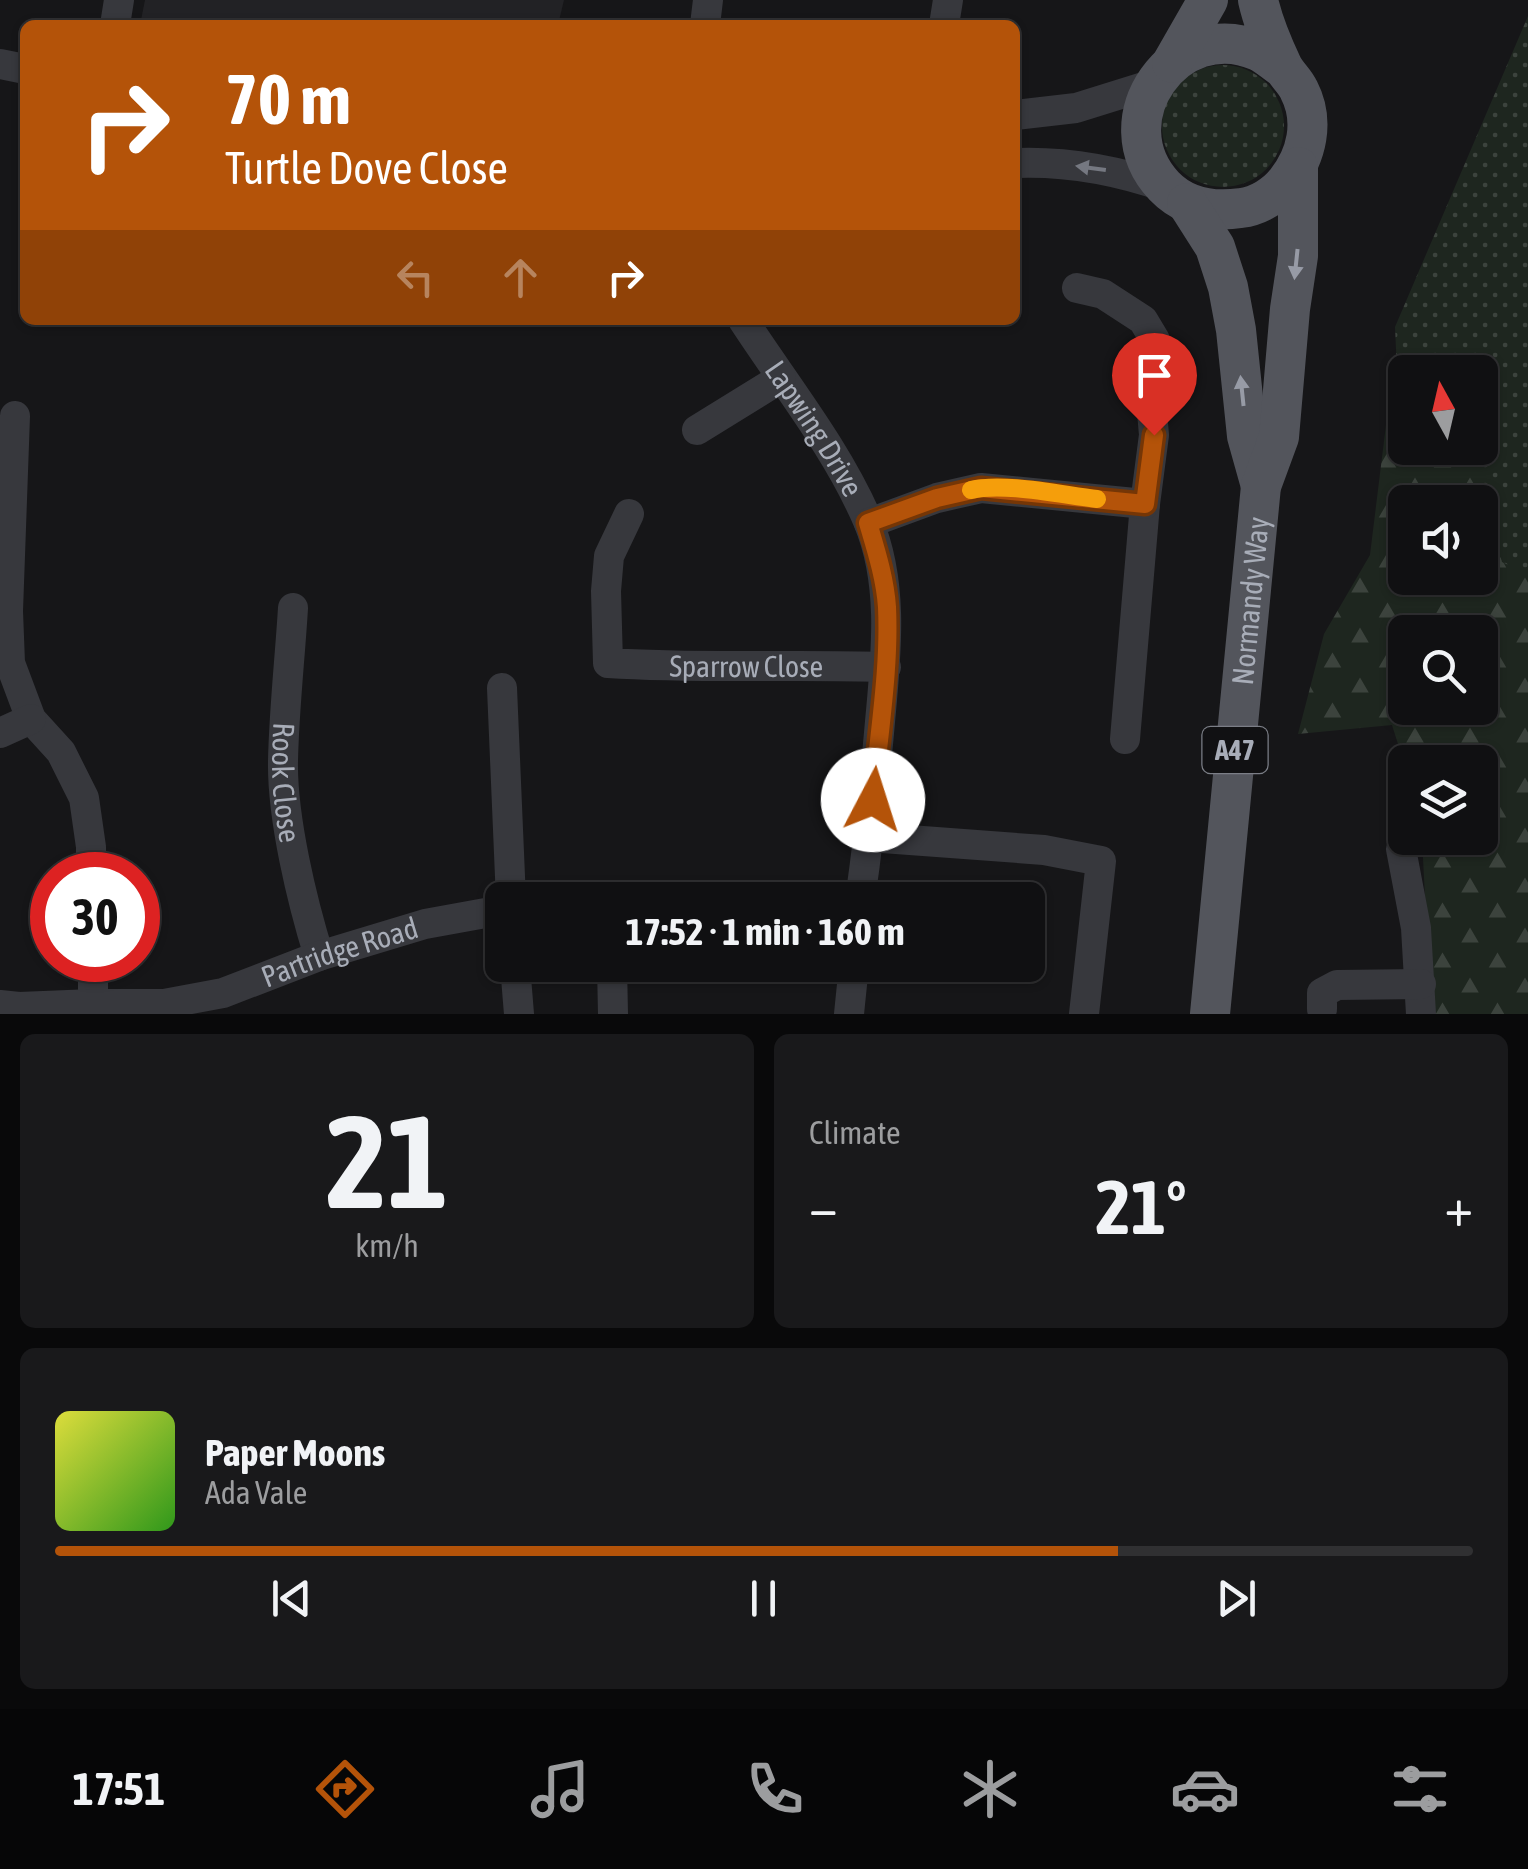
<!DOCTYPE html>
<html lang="en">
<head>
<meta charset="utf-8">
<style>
	:root { --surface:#101012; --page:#19191b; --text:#f1f3f6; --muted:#9c9d9f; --line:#303032; --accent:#b45309 }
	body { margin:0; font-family:"Asap Condensed",sans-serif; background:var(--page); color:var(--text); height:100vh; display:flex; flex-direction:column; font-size:38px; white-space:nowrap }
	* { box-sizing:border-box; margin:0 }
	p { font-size:32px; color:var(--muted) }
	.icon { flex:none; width:55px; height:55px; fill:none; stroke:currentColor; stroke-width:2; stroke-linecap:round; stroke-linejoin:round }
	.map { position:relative; height:1014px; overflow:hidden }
	.drawer { display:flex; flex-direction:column; gap:20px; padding:20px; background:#09090a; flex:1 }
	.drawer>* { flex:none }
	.guide { position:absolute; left:20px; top:20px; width:1000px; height:305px; border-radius:15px; box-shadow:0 2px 8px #0004,0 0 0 2px var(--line); background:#b45309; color:#fff; overflow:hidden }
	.needle { width:65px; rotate:352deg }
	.tools { position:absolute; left:1388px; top:355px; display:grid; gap:20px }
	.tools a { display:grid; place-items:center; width:110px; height:110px; border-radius:15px; background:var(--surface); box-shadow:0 2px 8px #0004,0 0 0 2px var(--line); font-size:50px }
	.speed { position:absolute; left:30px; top:852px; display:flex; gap:20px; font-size:50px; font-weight:700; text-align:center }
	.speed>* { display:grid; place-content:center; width:130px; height:130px; border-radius:50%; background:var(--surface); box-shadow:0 2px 8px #0004,0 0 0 2px var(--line); line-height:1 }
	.speed .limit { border:15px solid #d22; background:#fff; color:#111 }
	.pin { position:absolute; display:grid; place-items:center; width:85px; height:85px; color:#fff; margin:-102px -42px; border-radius:50% 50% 50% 0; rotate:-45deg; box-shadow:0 0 10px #0007 }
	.pin .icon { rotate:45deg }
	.me { position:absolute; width:110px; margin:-55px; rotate:5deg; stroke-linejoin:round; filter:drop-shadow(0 0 8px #0008) }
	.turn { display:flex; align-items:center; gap:35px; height:210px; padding:0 40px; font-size:45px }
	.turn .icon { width:130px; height:130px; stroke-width:2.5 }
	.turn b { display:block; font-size:70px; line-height:85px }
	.lanes { display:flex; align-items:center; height:95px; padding:0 40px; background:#0003; justify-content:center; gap:50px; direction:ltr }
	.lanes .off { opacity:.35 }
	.big { font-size:75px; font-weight:700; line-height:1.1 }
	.drawer .tile { flex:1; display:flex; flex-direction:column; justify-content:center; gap:15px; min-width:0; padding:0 35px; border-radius:15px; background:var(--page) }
	.drawer .dial { align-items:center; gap:0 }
	.dial b { font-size:130px; line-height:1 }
	.song { display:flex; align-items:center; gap:30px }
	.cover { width:120px; height:120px; border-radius:15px; background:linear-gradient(135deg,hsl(60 70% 55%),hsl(110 70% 35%)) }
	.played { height:10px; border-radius:5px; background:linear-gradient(90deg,var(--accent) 75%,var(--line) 75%) }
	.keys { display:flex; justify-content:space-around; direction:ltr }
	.heat { display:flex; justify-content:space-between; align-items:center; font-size:55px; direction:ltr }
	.drawer .tiles { flex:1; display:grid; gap:20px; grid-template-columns:1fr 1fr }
	.tile:last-child { grid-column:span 2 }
	.trip { position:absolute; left:485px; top:882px; width:560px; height:100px; border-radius:15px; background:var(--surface); box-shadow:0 2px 8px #0004,0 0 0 2px var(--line); font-weight:700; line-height:100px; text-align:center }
	.dock { display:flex; height:160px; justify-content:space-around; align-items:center; background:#060607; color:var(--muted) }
	.dock .icon { width:70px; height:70px }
	.dock .selected { color:var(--accent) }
	.dock b { font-size:45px; color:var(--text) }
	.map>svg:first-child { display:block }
</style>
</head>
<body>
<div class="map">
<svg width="1528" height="1014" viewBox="0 0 1528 1014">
	<defs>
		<pattern id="green-dots" width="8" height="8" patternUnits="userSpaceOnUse" patternTransform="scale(2.5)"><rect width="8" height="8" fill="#1e261f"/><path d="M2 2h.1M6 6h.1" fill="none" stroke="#3c433d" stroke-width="1.8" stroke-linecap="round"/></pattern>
		<pattern id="forest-firs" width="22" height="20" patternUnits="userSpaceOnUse" patternTransform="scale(2.5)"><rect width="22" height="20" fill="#1e261f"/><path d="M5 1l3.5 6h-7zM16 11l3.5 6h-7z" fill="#3c433d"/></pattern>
	</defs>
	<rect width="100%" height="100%" fill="#161618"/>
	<path fill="#222225" d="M145 0H564L558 25H140Z"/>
	<g fill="url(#green-dots)" fill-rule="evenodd">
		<path d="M1528 16V640L1480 578V502H1405V543L1395 327ZM1405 372H1480V448H1405Z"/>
		<circle cx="1223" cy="126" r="61"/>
	</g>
	<path fill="url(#forest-firs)" fill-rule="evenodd" d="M1413 348C1439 372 1473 369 1507 371L1478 465 1502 562 1528 574V1014H1431L1422 838H1480V762H1405V766L1392 725 1298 734 1324 634 1370 555 1394 360ZM1405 372H1480V448H1405ZM1405 502H1480V578H1405ZM1405 632H1480V708H1405Z"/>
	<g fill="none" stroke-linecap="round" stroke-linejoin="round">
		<g stroke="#37383d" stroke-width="30">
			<path d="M115 25 119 0"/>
			<path d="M705 25 708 0"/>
			<path d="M944 25 948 0"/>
			<path d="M0 64 25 69"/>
			<path d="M1015 115 1076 108 1153 84"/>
			<path d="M1015 163C1067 161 1116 170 1165 187"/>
			<path d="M1077 288 1103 294 1143 320 1155 340 1150 389 1154 435 1145 504 1125 739"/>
			<path id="s1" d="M743 320C786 386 837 449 868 521 896 588 885 663 879 733 874 789 868 844 860 900"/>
			<path d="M15 416 8 611 10 663 31 719 61 752 84 798 91 847V875"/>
			<path d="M697 430 781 378"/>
			<path id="s2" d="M629 514 609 556 606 591 608 663C701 669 793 664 886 667"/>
			<path d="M869 523 937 498 981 488 1145 504"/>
			<path id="s3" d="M293 608C290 658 284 710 283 761 282 818 302 901 319 956"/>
			<path d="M502 688 511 900"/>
			<path d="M0 733 31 719"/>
			<path d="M869 837 1044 850 1101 861 1084 1014"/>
			<path d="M1401 849 1416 928 1421 1014"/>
			<path d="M603 900H695"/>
			<path d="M93 960V1004"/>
			<path d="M515 965 519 1014"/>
			<path d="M612 965 613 1014"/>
			<path id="s4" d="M0 1005 19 1007 93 1004H164L223 993 319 956 425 924 502 910"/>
			<path d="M1322 1009V993L1337 985 1421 984"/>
			<path d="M849 1014 854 965"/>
		</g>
		<g stroke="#53555c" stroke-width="40">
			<path d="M1258 0C1263 22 1272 44 1282 65 1286 74 1295 81 1299 90 1315 121 1307 156 1286 182 1276 195 1258 206 1241 208 1213 212 1185 208 1164 186 1102 120 1177 15 1258 51 1267 55 1275 63 1283 68"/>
			<path d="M1172 63 1208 0"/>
			<path d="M1187 203 1215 247 1228 287 1236 330 1247 436 1261 486"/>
			<path id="s5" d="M1210 1014 1261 486 1279 437 1290 309 1298 256V167"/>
		</g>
	</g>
	<defs><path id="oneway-solid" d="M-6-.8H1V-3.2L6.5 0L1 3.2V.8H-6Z" transform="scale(2.5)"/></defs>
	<use fill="#757881" href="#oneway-solid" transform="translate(1091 168) rotate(-172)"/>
	<g fill="#979ba6">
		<use href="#oneway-solid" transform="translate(1296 264) rotate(96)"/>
		<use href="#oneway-solid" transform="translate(1242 391) rotate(-96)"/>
	</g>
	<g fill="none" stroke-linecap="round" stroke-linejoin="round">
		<defs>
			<path id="route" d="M873 800C878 737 890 671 887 607 885 578 876 550 868 523L937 498 981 488 1145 504 1154 435"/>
		</defs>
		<use href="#route" stroke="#753606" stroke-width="25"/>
		<use href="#route" stroke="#b45309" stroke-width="18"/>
		<path stroke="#f59e0b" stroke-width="18" d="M971 490C1004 482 1062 495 1097 499"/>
	</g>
	<g text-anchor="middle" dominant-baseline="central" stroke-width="10" stroke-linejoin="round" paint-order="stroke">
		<rect fill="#111113" stroke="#7b7e86" stroke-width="2.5" x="1202.5" y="727" width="65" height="46" rx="8"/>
		<g font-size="28" font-weight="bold" fill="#a8adb8">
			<text x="1235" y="750">A47</text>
		</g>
		<g font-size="30" fill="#a8adb8" stroke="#111113">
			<text stroke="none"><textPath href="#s1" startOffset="130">Lapwing Drive</textPath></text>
			<text stroke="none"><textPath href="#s5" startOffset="415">Normandy Way</textPath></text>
			<text stroke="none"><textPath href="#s2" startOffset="292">Sparrow Close</textPath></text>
			<text stroke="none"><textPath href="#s3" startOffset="175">Rook Close</textPath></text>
			<text stroke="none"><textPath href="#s4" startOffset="348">Partridge Road</textPath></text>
		</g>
	</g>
</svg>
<div class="tools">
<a><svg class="needle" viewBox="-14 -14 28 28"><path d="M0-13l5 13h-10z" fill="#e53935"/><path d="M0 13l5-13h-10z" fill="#9c9d9f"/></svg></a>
<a><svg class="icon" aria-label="sound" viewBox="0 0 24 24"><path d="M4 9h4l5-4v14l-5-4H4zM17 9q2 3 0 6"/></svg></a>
<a><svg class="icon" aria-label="search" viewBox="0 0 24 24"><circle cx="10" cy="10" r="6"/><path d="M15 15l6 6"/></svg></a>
<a><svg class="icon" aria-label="layers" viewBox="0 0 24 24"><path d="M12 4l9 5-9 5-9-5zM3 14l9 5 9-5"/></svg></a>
</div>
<div class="speed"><div class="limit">30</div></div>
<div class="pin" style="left:1154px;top:435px;background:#d93025"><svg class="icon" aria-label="arrive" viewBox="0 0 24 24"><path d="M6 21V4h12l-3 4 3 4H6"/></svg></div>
<svg class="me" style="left:873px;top:800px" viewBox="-20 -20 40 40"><circle r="19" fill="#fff"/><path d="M0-13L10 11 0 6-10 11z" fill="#b45309"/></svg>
<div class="trip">17:52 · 1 min · 160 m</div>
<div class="guide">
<div class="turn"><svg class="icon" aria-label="right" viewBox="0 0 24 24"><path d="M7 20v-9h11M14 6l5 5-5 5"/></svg><div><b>70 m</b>Turtle Dove Close</div></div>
<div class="lanes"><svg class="icon off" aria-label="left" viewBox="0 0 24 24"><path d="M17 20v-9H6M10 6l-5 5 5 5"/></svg><svg class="icon off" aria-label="ahead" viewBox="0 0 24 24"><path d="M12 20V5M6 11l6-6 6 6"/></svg><svg class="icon" aria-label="right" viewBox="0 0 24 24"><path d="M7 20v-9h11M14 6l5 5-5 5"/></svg></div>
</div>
</div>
<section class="drawer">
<div class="tiles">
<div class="tile dial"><b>21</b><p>km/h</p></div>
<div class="tile"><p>Climate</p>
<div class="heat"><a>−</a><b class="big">21°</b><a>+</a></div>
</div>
<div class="tile">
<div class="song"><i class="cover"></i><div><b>Paper Moons</b><p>Ada Vale</p></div></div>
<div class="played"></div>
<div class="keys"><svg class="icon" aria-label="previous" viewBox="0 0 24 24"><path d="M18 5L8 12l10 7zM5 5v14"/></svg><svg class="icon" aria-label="pause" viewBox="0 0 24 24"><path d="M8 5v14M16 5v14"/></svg><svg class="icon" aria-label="next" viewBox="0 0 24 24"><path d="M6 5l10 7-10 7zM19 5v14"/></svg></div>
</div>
</div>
</section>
<nav class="dock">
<b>17:51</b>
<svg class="icon selected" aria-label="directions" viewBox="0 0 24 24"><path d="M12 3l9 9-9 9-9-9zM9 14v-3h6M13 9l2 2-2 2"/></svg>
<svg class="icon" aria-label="music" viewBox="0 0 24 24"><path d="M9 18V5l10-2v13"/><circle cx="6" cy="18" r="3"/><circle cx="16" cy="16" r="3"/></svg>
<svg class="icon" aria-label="phone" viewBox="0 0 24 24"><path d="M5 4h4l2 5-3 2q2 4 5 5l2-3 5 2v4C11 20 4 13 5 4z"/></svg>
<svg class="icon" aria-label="climate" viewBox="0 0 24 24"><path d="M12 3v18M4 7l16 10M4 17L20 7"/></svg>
<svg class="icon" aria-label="car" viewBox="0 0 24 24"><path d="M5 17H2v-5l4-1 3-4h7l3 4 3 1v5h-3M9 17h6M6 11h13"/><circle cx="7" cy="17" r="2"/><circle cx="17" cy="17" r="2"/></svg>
<svg class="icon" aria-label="filters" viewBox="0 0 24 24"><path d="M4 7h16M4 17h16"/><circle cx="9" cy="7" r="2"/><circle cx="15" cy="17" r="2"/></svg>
</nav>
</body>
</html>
